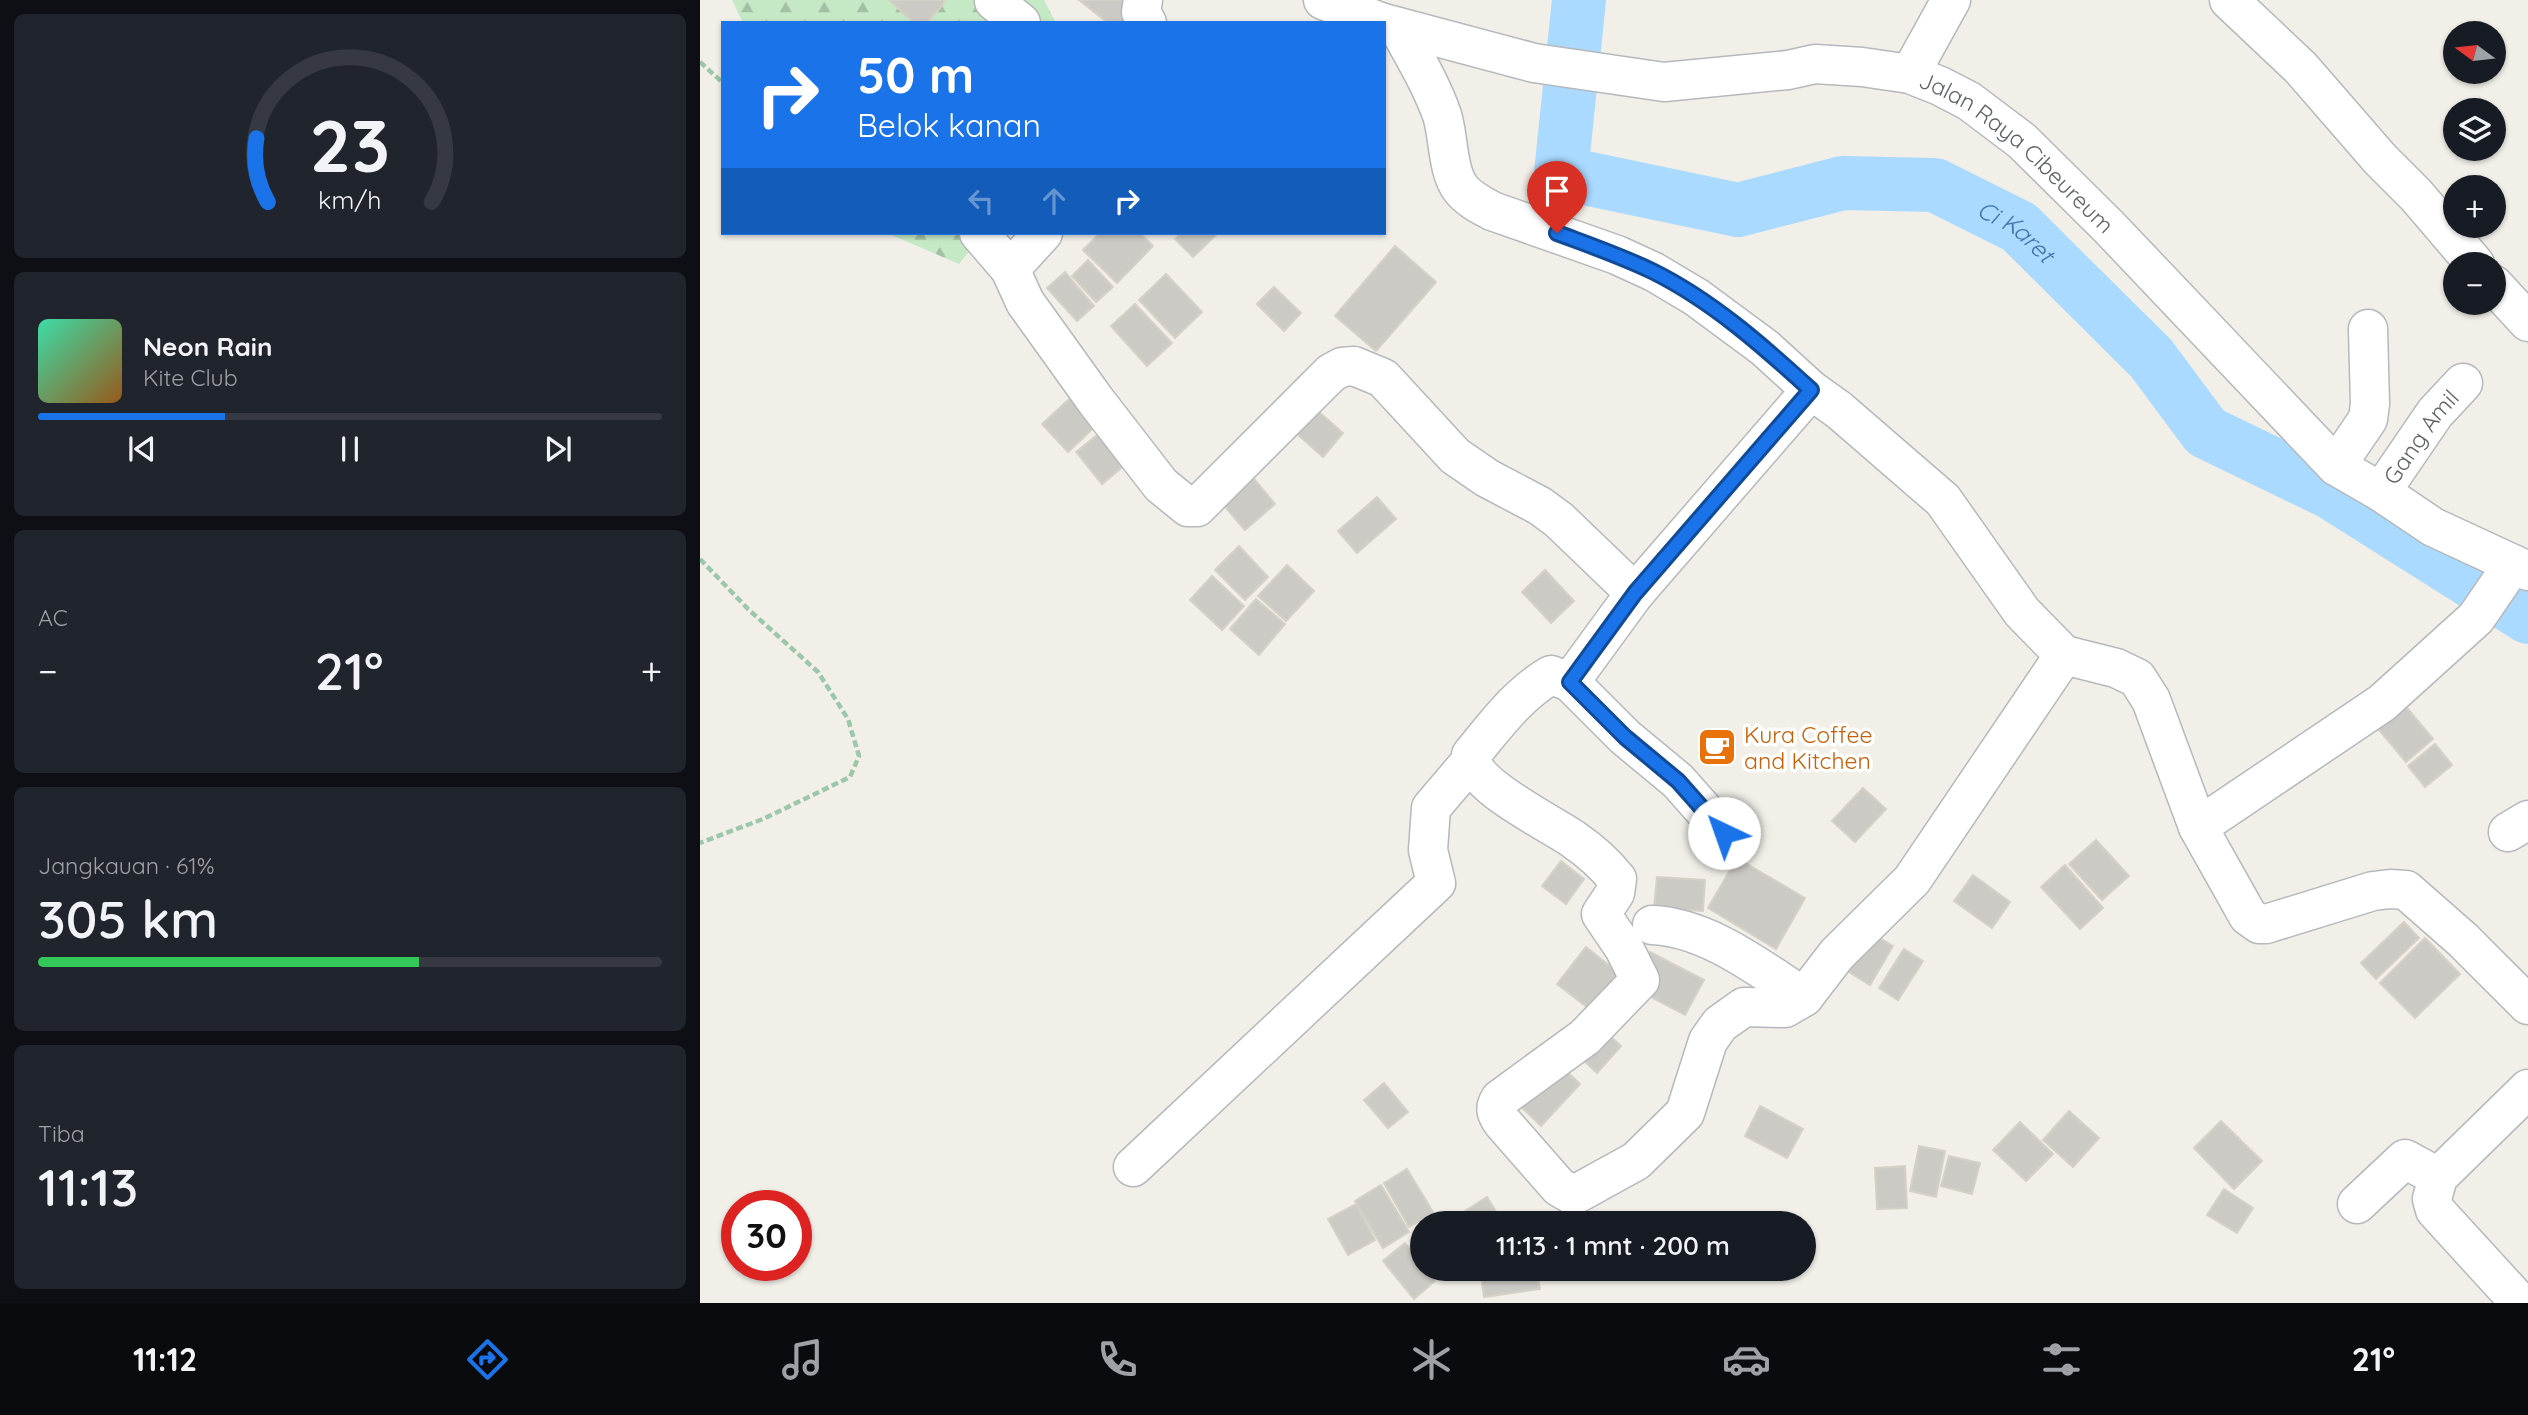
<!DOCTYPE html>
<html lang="id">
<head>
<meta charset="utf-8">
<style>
	:root { --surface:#171b24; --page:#20242c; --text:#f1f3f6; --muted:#9ea1a6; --line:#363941; --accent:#1a73e8 }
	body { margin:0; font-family:Quicksand,sans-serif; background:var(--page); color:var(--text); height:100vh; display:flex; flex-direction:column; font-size:26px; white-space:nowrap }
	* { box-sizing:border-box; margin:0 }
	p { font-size:23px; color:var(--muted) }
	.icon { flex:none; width:38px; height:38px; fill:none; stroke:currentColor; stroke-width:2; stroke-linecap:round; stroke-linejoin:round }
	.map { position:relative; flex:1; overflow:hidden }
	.panel { display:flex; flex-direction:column; gap:14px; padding:14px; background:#0d0f14; width:700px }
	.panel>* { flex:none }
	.top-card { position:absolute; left:21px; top:21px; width:665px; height:214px; border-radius:0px; box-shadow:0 2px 5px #0004; background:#1a73e8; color:#fff; overflow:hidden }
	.needle { width:46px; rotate:285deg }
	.controls { position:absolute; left:1743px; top:21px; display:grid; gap:14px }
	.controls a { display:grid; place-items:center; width:63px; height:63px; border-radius:50%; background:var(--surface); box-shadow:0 2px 5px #0004; font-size:35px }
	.speed { position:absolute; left:21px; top:1190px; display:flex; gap:14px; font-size:35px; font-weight:700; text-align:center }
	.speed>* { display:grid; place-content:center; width:91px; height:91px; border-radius:50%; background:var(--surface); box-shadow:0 2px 5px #0004; line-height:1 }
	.speed .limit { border:10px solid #d22; background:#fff; color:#111 }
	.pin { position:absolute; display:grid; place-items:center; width:60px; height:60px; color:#fff; margin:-72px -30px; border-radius:50% 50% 50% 0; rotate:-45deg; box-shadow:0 0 7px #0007 }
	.pin .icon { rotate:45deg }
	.me { position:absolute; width:77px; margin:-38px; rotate:318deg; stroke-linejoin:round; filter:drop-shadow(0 0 5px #0008) }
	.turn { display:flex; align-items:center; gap:24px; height:147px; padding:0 21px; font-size:32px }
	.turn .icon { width:91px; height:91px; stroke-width:2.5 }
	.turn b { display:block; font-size:49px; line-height:60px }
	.lanes { display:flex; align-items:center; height:66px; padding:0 21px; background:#0003; justify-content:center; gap:35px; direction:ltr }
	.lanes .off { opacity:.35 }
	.big { font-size:52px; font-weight:600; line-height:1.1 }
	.panel .widget { flex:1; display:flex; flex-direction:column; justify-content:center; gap:10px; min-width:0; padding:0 24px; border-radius:10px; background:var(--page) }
	.panel .dial { align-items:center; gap:0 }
	.dial svg { height:182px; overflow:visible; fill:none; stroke:var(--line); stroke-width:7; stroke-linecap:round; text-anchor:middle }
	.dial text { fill:var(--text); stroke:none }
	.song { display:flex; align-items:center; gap:21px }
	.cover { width:84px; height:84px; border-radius:10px; background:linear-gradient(135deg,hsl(160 70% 55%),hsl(30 70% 35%)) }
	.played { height:7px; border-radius:4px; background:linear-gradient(90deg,var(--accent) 30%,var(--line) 30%) }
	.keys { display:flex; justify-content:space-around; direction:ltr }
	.heat { display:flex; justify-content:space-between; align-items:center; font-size:38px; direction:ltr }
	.charge { height:10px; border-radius:5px; background:linear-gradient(90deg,#34c759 61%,var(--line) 0) }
	.trip { position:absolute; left:710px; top:1211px; width:406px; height:70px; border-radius:35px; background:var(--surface); box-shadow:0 2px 5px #0004; font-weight:600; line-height:70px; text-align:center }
	.tabs { display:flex; height:112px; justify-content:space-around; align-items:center; background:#090b0e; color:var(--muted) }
	.tabs .icon { width:49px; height:49px }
	.tabs .active { color:var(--accent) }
	.tabs b { font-size:32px; color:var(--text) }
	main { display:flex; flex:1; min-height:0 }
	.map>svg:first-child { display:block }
</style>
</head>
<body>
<main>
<section class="panel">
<div class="widget dial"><svg viewBox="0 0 100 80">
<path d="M14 69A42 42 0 1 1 86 69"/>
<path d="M14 69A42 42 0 0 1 9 41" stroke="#1a73e8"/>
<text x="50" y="56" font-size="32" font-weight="700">23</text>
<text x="50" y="72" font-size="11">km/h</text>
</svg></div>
<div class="widget">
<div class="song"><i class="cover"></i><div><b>Neon Rain</b><p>Kite Club</p></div></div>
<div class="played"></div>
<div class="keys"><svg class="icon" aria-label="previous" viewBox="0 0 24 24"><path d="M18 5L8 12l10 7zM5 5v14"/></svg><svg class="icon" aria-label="pause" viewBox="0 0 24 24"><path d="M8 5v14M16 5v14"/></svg><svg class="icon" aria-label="next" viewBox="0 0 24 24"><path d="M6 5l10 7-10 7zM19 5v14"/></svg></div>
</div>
<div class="widget"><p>AC</p>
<div class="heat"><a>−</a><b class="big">21°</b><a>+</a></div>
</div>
<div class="widget"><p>Jangkauan · 61%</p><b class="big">305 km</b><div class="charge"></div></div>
<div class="widget"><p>Tiba</p><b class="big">11:13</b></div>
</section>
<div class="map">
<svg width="1828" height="1303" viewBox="0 0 1828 1303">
	<defs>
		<pattern id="forest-firs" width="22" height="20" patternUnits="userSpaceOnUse" patternTransform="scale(1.75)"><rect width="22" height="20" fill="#c5e8c5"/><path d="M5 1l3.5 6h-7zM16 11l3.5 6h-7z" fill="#a3c0a4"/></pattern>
	</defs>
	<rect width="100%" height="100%" fill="#f1efe8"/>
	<g fill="url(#forest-firs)">
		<path d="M32 0H344L356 23H43Z"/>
		<path d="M187 233H284L259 264Z"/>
	</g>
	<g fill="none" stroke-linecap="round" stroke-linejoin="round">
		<path stroke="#aadaff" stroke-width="54" id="s1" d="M879 0 861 173 1038 210 1143 183 1235 185 1319 227 1451 358 1506 432 1630 492 1828 617"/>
	</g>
	<g fill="#cccac5" stroke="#d6d1c6" stroke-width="2">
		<path d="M189 0H243L245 2 227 23H214Z"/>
		<path d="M379 0H439L421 23H408Z"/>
		<path d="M400 233H440L453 246 417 283 383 250Z"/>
		<path d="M482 233H518L493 257 475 239Z"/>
		<path d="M695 246 736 282 676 351 635 316Z"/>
		<path d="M388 260 413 287 396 302 372 276Z"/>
		<path d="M365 272 394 306 377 321 347 288Z"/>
		<path d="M466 274 502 312 475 338 439 300Z"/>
		<path d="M574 287 601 313 584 331 557 304Z"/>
		<path d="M435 304 472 343 447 366 411 326Z"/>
		<path d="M376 393 402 420 368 452 342 424Z"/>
		<path d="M609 403 643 433 623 457 589 427Z"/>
		<path d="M406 428 432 459 402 484 376 452Z"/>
		<path d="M549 473 575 504 545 530 519 500Z"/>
		<path d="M677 497 696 519 657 553 638 531Z"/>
		<path d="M539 546 568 577 545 600 515 570Z"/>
		<path d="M587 565 614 591 586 621 558 596Z"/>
		<path d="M845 570 874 601 851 623 822 592Z"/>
		<path d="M512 576 544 606 522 630 490 600Z"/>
		<path d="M556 599 585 624 559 655 530 629Z"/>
		<path d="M1702 702 1733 739 1706 762 1675 725Z"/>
		<path d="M1735 744 1752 765 1725 787 1708 766Z"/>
		<path d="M1163 788 1186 809 1155 842 1132 821Z"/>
		<path d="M1396 840 1429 876 1402 900 1369 864Z"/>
		<path d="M1037 858 1105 898 1076 949 1008 908Z"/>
		<path d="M861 861 884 879 866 904 842 886Z"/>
		<path d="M1365 865 1403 908 1380 929 1341 887Z"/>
		<path d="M1273 875 1310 902 1292 928 1254 901Z"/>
		<path d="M957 877 1005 880 1003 911 954 908Z"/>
		<path d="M1704 922 1719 938 1676 979 1661 963Z"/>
		<path d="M1167 930 1193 946 1170 985 1144 969Z"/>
		<path d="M1725 938 1760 974 1715 1018 1680 983Z"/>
		<path d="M886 947 920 974 892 1011 857 984Z"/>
		<path d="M1204 949 1223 961 1198 1000 1179 988Z"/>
		<path d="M950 952 1004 980 985 1015 932 987Z"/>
		<path d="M887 1015 921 1046 897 1073 863 1041Z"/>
		<path d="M854 1059 880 1084 841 1126 814 1100Z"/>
		<path d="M684 1083 708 1112 688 1128 664 1100Z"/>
		<path d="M1060 1106 1103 1129 1087 1158 1045 1136Z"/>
		<path d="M1369 1111 1399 1138 1373 1167 1343 1140Z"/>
		<path d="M1521 1121 1562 1161 1534 1189 1494 1148Z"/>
		<path d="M1320 1122 1353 1154 1326 1181 1293 1150Z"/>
		<path d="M1219 1146 1245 1151 1236 1197 1210 1191Z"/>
		<path d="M1249 1156 1280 1163 1272 1194 1241 1186Z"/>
		<path d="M1205 1166 1207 1208 1177 1209 1175 1168Z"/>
		<path d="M707 1169 733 1212 709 1227 684 1183Z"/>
		<path d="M681 1185 709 1232 683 1248 655 1201Z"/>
		<path d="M1524 1189 1553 1208 1537 1233 1507 1215Z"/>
		<path d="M787 1197 803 1223H749L748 1222Z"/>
		<path d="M656 1204 675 1240 648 1255 628 1219Z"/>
		<path d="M705 1243 723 1266V1269H725L735 1281 714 1299 683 1261Z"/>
		<path d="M780 1269H837L840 1289 784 1297Z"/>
	</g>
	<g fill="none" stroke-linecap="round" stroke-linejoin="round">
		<defs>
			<g id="minor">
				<path d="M443 0 441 12 447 23"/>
				<path d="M623 0 683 23"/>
				<path d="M1529 0 1601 68 1680 159 1716 195 1775 264"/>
				<path d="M294 1 321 23"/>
				<path id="s2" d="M684 23 834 63 964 82 1088 70 1115 64 1162 67 1210 74 1240 86 1269 101 1322 141 1409 227 1636 466 1681 492 1733 527 1828 571"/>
				<path d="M698 27C714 56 731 84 742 115 749 137 747 171 761 189 769 199 781 205 792 211L917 255 954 272 996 297 1065 348 1111 390 1139 410 1243 500 1322 612 1364 655 1416 668 1437 678 1451 700 1498 827 1548 916 1559 924H1566L1673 891 1690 889 1706 890 1763 940 1828 1005"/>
				<path d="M1210 74 1251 0"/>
				<path d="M279 233 310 269 325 302 396 401 461 485 488 507H497L631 373 642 367 654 366 683 378 755 456 787 478 840 506 859 520 935 593"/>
				<path d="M310 269 343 233"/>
				<path d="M1794 285 1828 322"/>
				<path d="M1111 390 935 593 870 682 851 675C818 694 795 726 771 755 771 786 849 822 873 839 889 850 905 864 917 879L915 893 901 914 924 948 940 980 885 1037 800 1099C794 1108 796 1113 802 1122L859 1187 871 1194 878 1193 936 1161 985 1113 1008 1041 1020 1024 1044 1007 1085 1008 1104 997 1137 954 1212 880 1364 655"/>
				<path d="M1636 466 1668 419 1670 404 1668 329"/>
				<path id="s3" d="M1681 492 1735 413 1763 383"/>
				<path d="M870 682 925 737 978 781 1024 833"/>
				<path d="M1498 827 1682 703 1776 618 1813 564"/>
				<path d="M1808 832 1828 820"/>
				<path d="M952 925C1007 927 1059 968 1104 997"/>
				<path d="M433 1167 736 883 728 850 731 808 771 761"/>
				<path d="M1657 1204 1705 1159 1738 1177"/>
				<path d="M1820 1303 1735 1210 1732 1199 1738 1177 1828 1089"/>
			</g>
		</defs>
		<use href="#minor" stroke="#b5b8bc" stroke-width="41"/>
		<g stroke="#9cc7a9" stroke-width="4.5" stroke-dasharray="7 3.5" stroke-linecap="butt">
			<path d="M0 62 23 83"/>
			<path d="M0 559 48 609 118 672 148 719 159 756 150 777 63 819 0 843"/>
		</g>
		<use href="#minor" stroke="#fff" stroke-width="38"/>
	</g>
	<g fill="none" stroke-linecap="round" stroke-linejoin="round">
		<defs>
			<path id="route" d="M857 233C889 245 921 256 952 271 1011 300 1063 346 1111 390L935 593 870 682 925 737 978 781 1024 833"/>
		</defs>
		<use href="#route" stroke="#114b97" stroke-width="18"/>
		<use href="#route" stroke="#1a73e8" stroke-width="12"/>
	</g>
	<defs>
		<symbol id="cafe-square" viewBox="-11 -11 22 22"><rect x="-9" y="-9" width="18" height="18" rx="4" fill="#e8710a" stroke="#fff"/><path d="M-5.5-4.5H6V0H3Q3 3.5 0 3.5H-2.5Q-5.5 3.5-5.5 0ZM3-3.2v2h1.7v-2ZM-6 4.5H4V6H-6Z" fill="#fff"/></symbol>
	</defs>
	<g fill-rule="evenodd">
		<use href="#cafe-square" x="995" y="725" width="44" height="44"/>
	</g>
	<g text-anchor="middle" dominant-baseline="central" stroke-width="7" stroke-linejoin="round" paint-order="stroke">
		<g font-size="23" fill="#5f6368" stroke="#fff">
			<text stroke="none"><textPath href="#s2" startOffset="668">Jalan Raya Cibeureum</textPath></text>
			<text stroke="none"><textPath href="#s3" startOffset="68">Gang Amil</textPath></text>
		</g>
		<g font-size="23" fill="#c56008" stroke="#fff" text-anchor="start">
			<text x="1044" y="734">Kura Coffee<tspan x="1044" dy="26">and Kitchen</tspan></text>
		</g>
		<g font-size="24" font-style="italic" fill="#4174aa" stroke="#fff">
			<text stroke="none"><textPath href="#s1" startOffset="649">Ci Karet</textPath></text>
		</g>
	</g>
</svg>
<div class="controls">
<a><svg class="needle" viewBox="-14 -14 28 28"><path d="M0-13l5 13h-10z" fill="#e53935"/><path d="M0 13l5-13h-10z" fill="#9ea1a6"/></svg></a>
<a><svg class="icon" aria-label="layers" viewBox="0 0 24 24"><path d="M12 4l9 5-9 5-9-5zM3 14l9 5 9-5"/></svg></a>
<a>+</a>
<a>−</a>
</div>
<div class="speed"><div class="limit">30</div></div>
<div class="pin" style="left:857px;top:233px;background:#d93025"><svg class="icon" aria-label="arrive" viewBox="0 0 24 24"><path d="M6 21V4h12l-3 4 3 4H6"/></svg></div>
<svg class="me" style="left:1024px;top:833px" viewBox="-20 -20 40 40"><circle r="19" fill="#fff"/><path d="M0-13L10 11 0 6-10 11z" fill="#1a73e8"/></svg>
<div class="trip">11:13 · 1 mnt · 200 m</div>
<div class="top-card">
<div class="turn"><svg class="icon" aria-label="right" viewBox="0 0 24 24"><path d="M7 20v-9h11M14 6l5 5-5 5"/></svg><div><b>50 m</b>Belok kanan</div></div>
<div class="lanes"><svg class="icon off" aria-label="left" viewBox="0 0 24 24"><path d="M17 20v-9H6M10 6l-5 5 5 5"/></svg><svg class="icon off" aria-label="ahead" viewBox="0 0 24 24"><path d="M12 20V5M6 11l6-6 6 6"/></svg><svg class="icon" aria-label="right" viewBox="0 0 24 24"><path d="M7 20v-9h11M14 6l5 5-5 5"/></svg></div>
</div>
</div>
</main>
<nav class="tabs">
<b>11:12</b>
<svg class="icon active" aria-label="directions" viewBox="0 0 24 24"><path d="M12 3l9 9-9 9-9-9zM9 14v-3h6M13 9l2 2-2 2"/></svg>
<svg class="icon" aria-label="music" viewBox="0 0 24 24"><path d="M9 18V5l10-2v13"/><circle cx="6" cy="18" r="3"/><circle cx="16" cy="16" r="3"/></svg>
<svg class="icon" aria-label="phone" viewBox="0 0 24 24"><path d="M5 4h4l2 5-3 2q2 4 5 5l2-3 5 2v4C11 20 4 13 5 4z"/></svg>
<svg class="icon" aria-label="climate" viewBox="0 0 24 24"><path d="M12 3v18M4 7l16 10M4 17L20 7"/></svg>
<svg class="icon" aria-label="car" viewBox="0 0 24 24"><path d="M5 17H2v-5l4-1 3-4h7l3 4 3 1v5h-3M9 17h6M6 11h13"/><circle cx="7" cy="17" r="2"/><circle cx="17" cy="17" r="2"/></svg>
<svg class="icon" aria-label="filters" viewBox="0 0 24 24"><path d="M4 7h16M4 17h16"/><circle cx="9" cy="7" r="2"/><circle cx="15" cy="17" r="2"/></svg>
<b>21°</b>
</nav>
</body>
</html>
